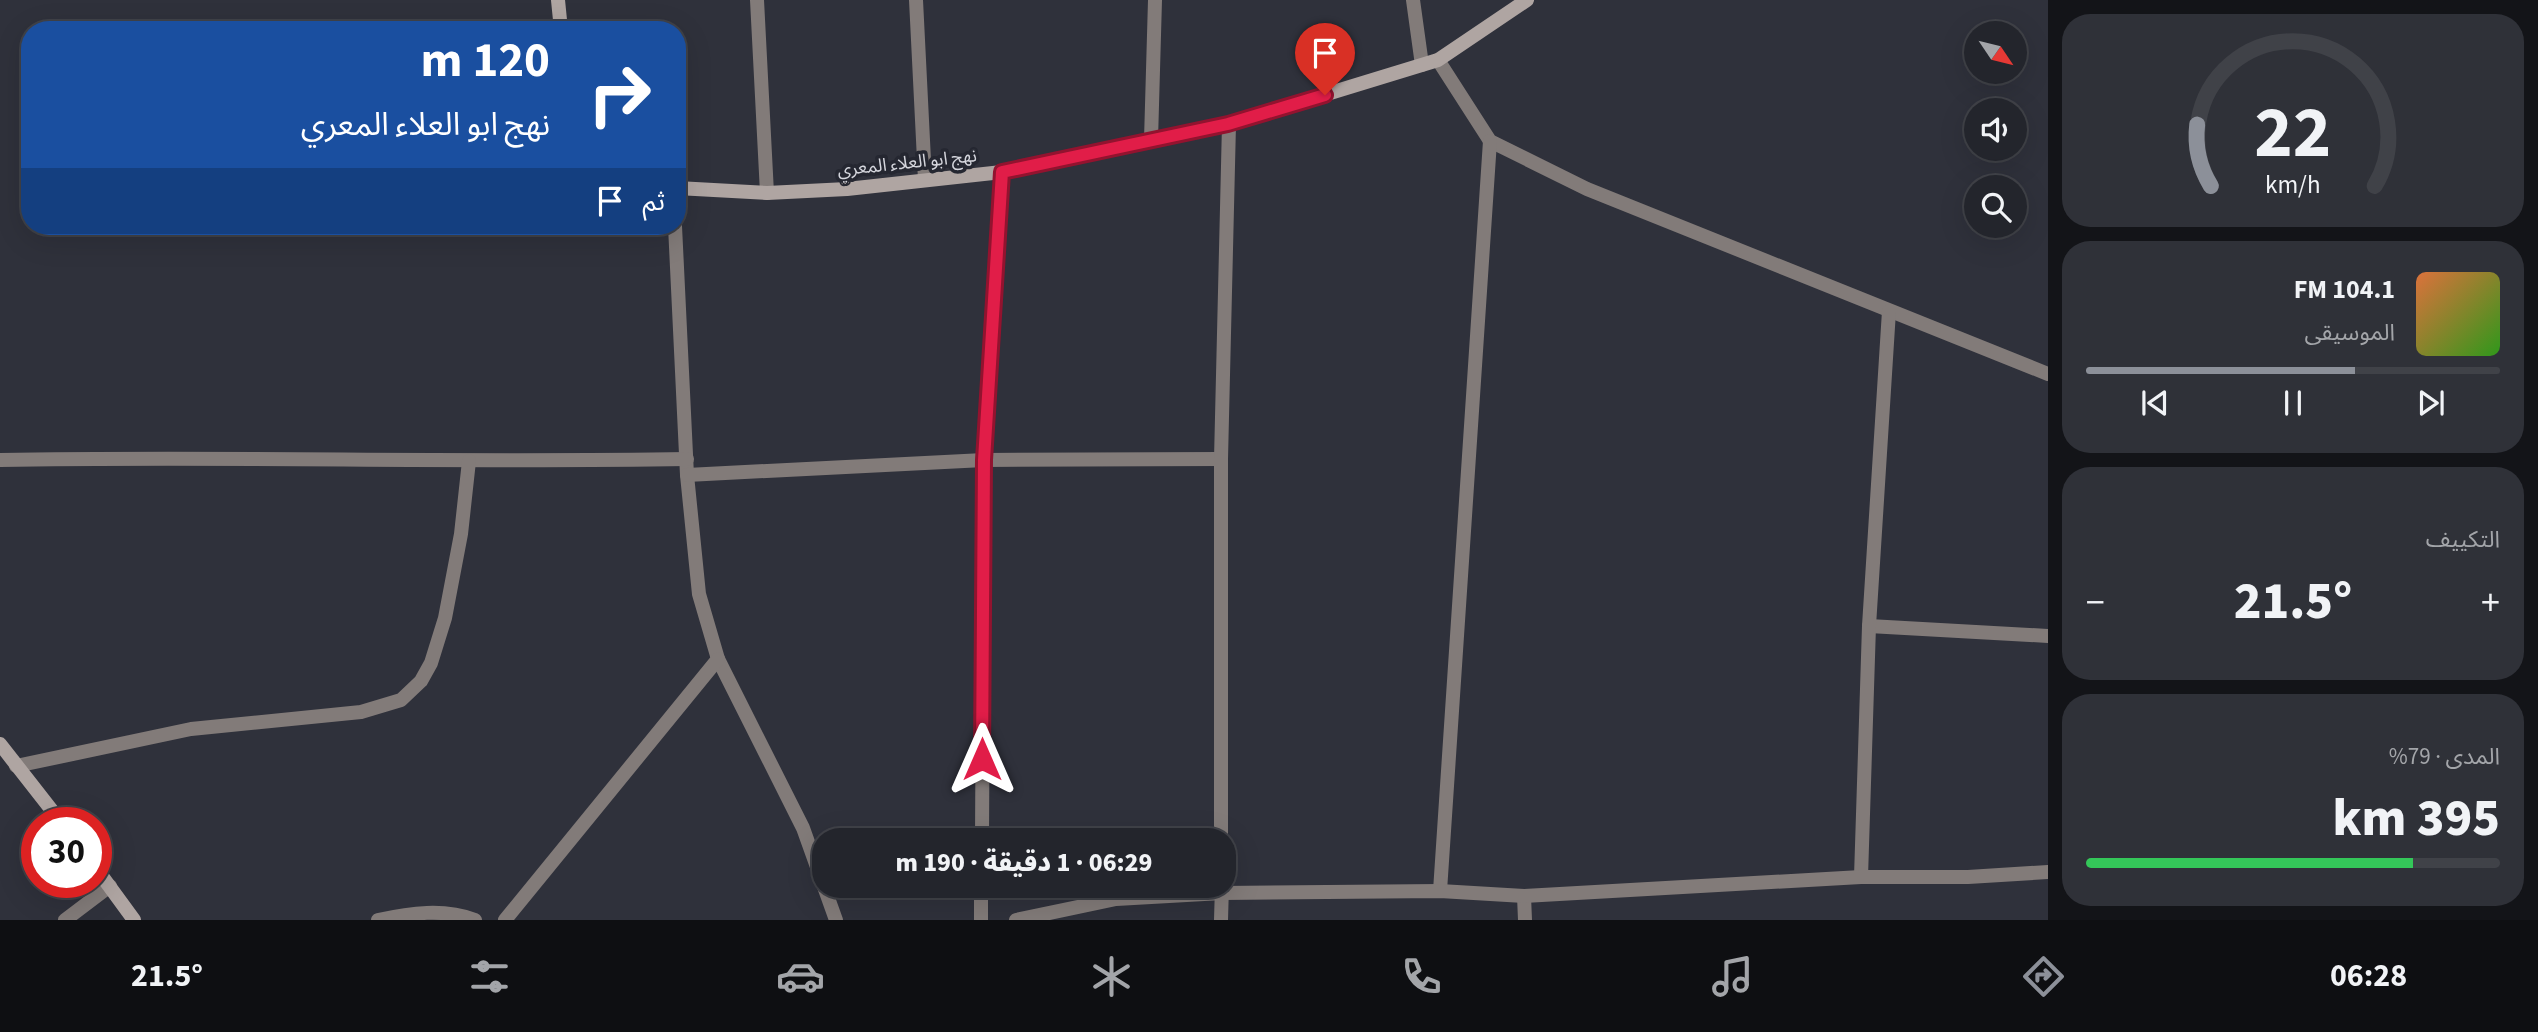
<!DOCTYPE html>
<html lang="ar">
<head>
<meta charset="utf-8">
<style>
	:root { --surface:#23252c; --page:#2f3138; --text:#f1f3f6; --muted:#a3a5a9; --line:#404248; --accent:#8c9099 }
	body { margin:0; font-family:"Source Sans 3","Noto Sans Arabic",sans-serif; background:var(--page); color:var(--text); direction:rtl; height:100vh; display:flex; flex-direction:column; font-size:26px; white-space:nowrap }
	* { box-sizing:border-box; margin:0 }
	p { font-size:23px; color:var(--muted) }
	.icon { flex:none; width:38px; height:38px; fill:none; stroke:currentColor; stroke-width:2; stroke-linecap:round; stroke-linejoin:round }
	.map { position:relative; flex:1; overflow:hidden; direction:ltr }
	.details { display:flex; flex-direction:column; gap:14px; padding:14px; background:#131418; width:490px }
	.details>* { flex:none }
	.hud { position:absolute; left:21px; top:21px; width:665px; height:214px; border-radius:28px; box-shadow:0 7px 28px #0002,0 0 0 2px var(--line); direction:rtl; background:#1a4fa0; color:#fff; overflow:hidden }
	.needle { width:46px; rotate:125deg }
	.buttons { position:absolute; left:1964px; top:21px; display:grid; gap:14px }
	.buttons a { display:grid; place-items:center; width:63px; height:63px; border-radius:50%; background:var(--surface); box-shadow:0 7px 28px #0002,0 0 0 2px var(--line); font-size:35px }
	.speed { position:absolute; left:21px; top:807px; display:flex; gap:14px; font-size:35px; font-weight:700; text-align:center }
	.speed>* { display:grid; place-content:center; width:91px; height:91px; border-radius:50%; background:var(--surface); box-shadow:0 7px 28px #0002,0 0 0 2px var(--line); line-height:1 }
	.speed .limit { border:10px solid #d22; background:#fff; color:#111 }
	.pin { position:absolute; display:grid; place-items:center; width:60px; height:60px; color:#fff; margin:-72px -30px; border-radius:50% 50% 50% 0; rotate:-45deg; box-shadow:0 0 7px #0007 }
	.pin .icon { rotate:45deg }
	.me { position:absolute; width:77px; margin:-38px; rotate:0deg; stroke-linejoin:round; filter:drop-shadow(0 0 5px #0008) }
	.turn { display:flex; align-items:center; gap:24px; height:147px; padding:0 21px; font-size:32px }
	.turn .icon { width:91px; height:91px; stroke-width:2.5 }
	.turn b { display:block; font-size:49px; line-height:60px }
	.then { display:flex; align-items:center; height:66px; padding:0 21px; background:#0003; gap:14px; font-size:26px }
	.big { font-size:52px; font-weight:800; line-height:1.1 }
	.details .tile { flex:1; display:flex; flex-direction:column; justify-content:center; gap:10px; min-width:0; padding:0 24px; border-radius:28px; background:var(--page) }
	.details .dial { align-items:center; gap:0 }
	.dial svg { height:182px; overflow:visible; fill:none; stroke:var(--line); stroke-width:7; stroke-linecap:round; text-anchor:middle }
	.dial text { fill:var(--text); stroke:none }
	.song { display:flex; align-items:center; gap:21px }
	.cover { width:84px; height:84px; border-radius:10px; background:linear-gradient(135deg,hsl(20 70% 55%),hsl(110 70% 35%)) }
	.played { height:7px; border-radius:4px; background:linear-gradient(90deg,var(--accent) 65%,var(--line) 65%) }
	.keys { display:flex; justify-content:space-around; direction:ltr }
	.heat { display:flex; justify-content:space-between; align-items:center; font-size:38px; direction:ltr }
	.charge { height:10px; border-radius:5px; background:linear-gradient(90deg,#34c759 79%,var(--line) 0) }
	.trip { position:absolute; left:812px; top:828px; width:424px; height:70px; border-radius:28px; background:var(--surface); box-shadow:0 7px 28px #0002,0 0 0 2px var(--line); font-weight:800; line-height:70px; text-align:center; direction:rtl }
	.tab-bar { display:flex; height:112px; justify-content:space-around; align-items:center; background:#0e0f12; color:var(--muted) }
	.tab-bar .icon { width:49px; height:49px }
	.tab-bar .active { color:var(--accent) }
	.tab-bar b { font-size:32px; color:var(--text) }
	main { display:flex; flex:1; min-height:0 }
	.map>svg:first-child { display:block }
</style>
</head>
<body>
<main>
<section class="details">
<div class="tile dial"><svg viewBox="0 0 100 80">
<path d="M14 69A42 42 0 1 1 86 69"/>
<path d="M14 69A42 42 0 0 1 8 42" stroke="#8c9099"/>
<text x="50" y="56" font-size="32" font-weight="700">22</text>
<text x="50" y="72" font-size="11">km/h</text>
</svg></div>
<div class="tile">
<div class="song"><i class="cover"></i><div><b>104.1 FM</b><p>الموسيقى</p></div></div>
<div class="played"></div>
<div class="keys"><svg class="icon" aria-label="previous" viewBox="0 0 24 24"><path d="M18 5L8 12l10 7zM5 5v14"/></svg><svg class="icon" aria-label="pause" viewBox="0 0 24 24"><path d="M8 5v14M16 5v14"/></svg><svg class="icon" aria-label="next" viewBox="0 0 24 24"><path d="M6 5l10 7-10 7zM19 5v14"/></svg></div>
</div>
<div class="tile"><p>التكييف</p>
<div class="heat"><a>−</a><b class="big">21.5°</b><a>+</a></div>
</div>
<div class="tile"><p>المدى · 79%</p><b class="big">395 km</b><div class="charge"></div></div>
</section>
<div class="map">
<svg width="2048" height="920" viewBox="0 0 2048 920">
	<rect width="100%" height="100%" fill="#2f313b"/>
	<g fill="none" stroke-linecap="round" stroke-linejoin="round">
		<path stroke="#827b79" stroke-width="14" d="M757 0 767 193"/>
		<g stroke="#827b79" stroke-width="14">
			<path d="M916 0 925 180"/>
			<path d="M1413 0 1422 65"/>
			<path d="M1438 60 1490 141 1587 189 2048 374"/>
			<path d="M1151 140 1155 0"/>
			<path d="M675 226 687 475 699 594 718 659 803 828 836 920"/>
			<path d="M0 460C229 456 458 463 687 459"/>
			<path d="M687 475 984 460 1221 459"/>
			<path d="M1869 626 2048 636"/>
			<path d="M16 766 191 729 361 712 401 700 421 681 431 663 445 618 461 534 469 461"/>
			<path d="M982 840 984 460 1002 172"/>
			<path d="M1221 840V459L1229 124"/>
			<path d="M1861 877 1869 626 1889 311"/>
			<path d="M1440 891 1490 141"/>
			<path d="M1524 896 1525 920"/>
			<path d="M65 920 110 886"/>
			<path d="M378 920C410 913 444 908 475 920"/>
			<path d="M505 920 718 659"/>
			<path d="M981 920V886"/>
			<path d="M1016 920 1116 899 1222 893 1440 891 1524 896 1861 877H1968L2048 872"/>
			<path d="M1221 920 1222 886"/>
		</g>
		<g stroke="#afa5a2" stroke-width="14">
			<path d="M558 0 561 30"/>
			<path d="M677 188 767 193 847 189 1002 172 1229 124 1438 60 1527 0"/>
			<path d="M0 744 61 822"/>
			<path d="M96 868 134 920"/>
		</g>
	</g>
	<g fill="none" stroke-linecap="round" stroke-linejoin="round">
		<defs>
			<path id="route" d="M982 759 984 460 1002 172 1228 124 1325 95"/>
		</defs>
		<use href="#route" stroke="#92132f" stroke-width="18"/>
		<use href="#route" stroke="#e11d48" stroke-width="12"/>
	</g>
	<g text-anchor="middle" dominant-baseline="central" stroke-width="7" stroke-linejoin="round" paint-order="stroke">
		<g font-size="18" fill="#d5d6dd" stroke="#252731">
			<text transform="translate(907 163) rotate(-6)">نهج ابو العلاء المعري</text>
		</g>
	</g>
</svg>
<div class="buttons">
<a><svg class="needle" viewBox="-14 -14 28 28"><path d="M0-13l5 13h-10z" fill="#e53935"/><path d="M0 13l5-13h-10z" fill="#a3a5a9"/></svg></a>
<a><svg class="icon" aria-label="sound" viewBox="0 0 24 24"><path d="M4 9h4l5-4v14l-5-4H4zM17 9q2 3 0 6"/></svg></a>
<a><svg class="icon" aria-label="search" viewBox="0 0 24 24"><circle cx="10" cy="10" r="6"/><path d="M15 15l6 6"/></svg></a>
</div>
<div class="speed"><div class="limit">30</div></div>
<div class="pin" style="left:1325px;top:95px;background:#d93025"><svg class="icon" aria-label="arrive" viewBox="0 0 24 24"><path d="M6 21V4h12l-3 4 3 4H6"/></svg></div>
<svg class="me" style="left:982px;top:759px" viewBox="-20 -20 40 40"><path d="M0-17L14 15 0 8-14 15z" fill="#e11d48" stroke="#fff" stroke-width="4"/></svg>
<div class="trip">06:29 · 1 دقيقة · 190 m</div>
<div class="hud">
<div class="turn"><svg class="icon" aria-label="right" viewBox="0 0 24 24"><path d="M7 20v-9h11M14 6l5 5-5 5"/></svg><div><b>120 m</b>نهج ابو العلاء المعري</div></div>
<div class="then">ثم<svg class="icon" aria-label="arrive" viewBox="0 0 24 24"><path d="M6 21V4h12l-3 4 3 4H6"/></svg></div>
</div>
</div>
</main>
<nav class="tab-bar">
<b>06:28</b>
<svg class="icon active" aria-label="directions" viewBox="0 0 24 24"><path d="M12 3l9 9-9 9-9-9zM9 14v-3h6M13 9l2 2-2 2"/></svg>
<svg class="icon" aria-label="music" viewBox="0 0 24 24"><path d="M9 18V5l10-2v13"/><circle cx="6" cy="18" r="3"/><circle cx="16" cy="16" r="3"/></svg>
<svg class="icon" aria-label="phone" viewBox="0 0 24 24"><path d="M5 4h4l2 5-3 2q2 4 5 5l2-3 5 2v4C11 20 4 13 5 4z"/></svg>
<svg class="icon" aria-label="climate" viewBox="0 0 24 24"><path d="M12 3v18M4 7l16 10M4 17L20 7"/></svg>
<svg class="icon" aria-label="car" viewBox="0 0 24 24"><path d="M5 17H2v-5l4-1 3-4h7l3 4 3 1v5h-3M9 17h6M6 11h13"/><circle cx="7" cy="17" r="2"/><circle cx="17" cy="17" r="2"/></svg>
<svg class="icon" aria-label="filters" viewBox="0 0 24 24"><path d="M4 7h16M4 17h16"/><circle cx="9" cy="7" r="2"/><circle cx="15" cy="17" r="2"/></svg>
<b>21.5°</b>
</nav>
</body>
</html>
